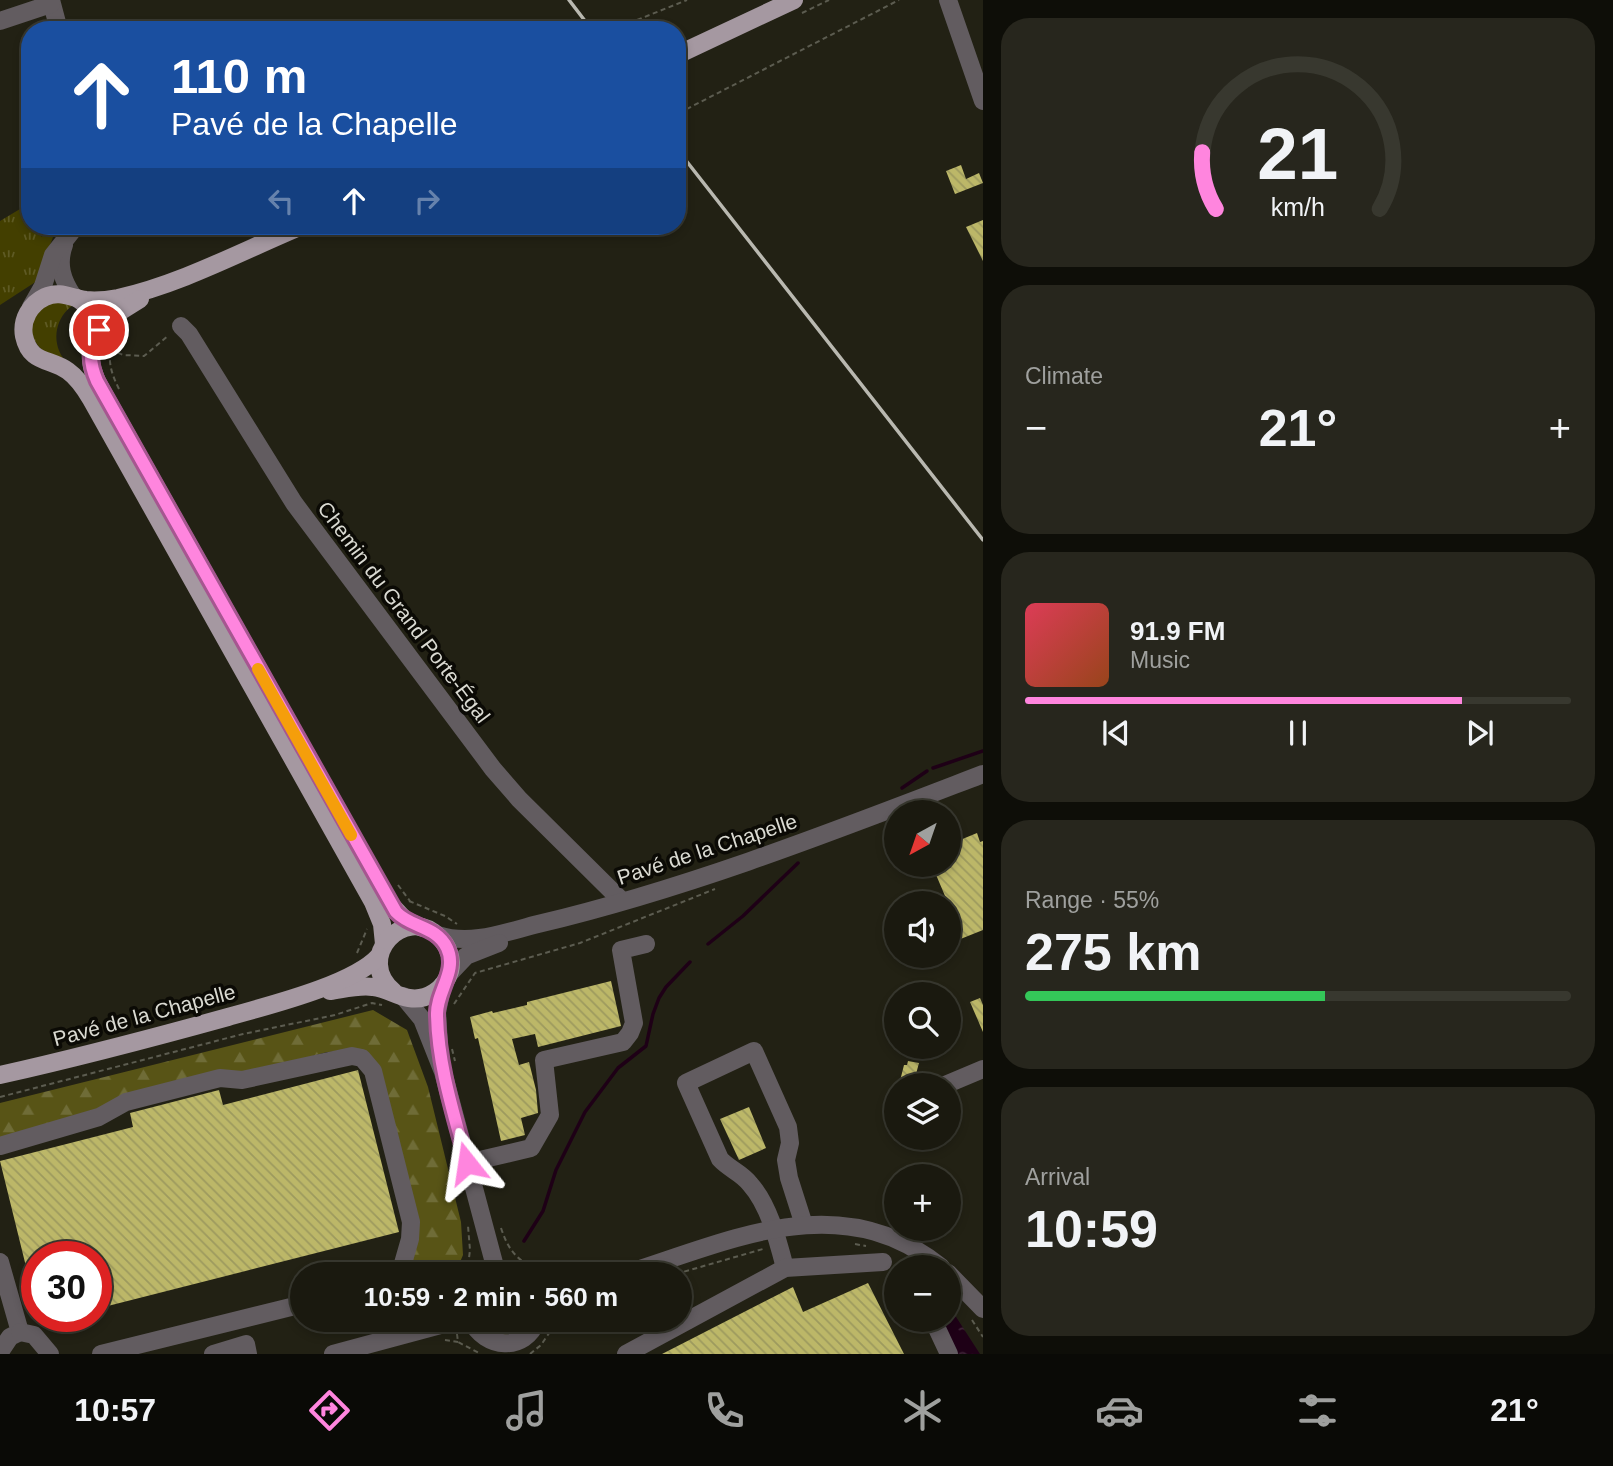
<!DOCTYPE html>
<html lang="en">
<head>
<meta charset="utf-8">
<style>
	:root { --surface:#1a190f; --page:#27261d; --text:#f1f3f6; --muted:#9fa09e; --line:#38382f; --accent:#ff85de }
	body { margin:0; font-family:Helvetica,sans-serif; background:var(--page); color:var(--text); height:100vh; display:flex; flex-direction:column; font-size:26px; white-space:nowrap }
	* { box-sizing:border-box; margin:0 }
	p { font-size:23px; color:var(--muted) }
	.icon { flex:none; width:38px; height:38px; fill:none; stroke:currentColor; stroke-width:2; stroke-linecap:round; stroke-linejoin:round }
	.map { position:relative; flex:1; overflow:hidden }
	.drawer { display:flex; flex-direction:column; gap:18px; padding:18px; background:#0e0e08; width:630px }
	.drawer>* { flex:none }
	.guide { position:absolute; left:21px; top:21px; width:665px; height:214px; border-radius:28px; box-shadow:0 4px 10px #0003,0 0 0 2px var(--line); background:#1a4fa0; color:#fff; overflow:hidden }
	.needle { width:46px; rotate:220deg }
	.tools { position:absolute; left:884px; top:800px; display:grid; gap:14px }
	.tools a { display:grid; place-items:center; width:77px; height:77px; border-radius:50%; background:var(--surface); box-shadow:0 4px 10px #0003,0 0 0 2px var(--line); font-size:35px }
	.speed { position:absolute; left:21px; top:1241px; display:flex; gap:14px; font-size:35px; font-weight:700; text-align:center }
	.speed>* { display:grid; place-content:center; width:91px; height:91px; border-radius:50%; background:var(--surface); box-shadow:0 4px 10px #0003,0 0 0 2px var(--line); line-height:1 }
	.speed .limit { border:10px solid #d22; background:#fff; color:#111 }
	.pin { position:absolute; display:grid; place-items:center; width:60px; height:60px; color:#fff; margin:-30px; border:4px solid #fff; border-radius:50%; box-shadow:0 2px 7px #0007 }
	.me { position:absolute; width:77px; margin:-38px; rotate:345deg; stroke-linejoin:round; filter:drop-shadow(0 0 5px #0008) }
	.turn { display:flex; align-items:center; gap:24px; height:147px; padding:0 35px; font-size:32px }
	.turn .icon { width:91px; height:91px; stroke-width:2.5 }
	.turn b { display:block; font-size:49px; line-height:60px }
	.lanes { display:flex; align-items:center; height:66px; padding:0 35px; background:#0003; justify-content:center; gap:35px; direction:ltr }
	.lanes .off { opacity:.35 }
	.big { font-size:52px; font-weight:600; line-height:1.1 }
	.drawer .widget { flex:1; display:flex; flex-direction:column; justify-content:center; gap:10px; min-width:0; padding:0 24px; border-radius:28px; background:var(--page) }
	.drawer .dial { align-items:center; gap:0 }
	.dial svg { height:182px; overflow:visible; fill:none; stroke:var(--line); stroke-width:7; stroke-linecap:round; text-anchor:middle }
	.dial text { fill:var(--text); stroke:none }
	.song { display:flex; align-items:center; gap:21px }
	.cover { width:84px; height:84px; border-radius:10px; background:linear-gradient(135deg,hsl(350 70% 55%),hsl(20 70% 35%)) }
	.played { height:7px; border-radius:4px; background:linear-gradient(90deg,var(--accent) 80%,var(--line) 80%) }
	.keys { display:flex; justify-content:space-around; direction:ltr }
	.heat { display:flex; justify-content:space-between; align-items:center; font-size:38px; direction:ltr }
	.charge { height:10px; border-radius:5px; background:linear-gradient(90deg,#34c759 55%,var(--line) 0) }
	.trip { position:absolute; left:290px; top:1262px; width:402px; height:70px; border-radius:35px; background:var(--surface); box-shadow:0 4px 10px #0003,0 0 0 2px var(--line); font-weight:600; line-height:70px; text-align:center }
	.tab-bar { display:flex; height:112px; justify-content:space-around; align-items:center; background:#0a0a06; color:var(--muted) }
	.tab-bar .icon { width:49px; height:49px }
	.tab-bar .current { color:var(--accent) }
	.tab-bar b { font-size:32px; color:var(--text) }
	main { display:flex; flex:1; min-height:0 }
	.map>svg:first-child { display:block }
</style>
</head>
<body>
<main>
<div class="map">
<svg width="983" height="1354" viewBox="0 0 983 1354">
	<defs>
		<pattern id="grass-tufts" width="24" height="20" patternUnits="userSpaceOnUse" patternTransform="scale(1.75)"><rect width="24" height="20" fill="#433f00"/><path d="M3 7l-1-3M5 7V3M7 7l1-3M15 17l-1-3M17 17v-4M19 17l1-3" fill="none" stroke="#5e5a24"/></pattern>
		<pattern id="forest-firs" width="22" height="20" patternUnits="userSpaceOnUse" patternTransform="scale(1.75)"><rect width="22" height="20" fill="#585416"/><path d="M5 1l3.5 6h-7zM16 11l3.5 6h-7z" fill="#6f6c37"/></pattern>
		<pattern id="water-ripples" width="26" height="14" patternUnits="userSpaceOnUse" patternTransform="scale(1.75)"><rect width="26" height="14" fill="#1e0016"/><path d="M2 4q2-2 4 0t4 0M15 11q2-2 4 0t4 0" fill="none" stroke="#3e2537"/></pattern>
		<pattern id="building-back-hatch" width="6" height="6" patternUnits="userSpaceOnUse" patternTransform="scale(1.75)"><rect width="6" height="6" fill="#bcb768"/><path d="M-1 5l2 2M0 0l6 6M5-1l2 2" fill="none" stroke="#9d9a5e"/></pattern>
	</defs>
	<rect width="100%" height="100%" fill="#222114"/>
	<g fill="url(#grass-tufts)">
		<path d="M30 203V226H48L41 237 57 226 37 281 0 305V221Z"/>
		<path d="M55 301 73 305C56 317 51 340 63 358 40 358 19 328 40 309 44 306 51 304 55 301Z"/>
		<path d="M480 1320H525C513 1342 493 1337 480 1320Z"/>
	</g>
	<path fill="url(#forest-firs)" d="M373 1010 407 1030 428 1087 461 1222 463 1255 455 1274H405L409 1265 385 1087 354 1051 327 1052 0 1142V1103Z"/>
	<path fill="url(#water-ripples)" d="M949 1306 980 1354H956L942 1320H948Z"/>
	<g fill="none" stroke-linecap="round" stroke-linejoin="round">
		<g stroke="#1e0016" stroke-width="3.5">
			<path d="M933 768 983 751"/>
			<path d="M902 788 927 771"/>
			<path d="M708 944 743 916 798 863"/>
			<path d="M524 1241 543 1211 556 1170 585 1112 618 1068 646 1046 653 1014 659 998 666 987 690 962"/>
		</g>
	</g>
	<g fill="url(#building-back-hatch)">
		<path d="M961 165 966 179 979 173 983 183 955 194 946 171Z"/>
		<path d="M983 220V261L966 227Z"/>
		<path d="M977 833 980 842 983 841V930L948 944V903L934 870 937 864H948V845Z"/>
		<path d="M611 981 621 1026 538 1047 535 1034 512 1039 519 1065 529 1062 536 1090 538 1113 521 1118 525 1135 501 1141 478 1038 475 1039 470 1017 492 1011 493 1013 527 1005V1002Z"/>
		<path d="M980 998 983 1005V1032L970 1002Z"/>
		<path d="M908 1061 919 1063 913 1085H899L904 1065H907Z"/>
		<path d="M358 1070 399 1232 96 1309V1256H37V1299H34L0 1161 133 1127 130 1113 219 1090 223 1105Z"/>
		<path d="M749 1107 766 1148 739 1160 720 1119Z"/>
		<path d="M868 1283 904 1354H662L793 1287 803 1312Z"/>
	</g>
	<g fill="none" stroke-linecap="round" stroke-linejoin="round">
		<g stroke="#5c5c50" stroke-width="2" stroke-dasharray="5 3.5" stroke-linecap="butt">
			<path d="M802 13 829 0"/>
			<path d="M637 20 687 0"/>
			<path d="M679 113 899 0"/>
			<path d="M314 236 337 226"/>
			<path d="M110 349 123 355 144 356 169 335"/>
			<path d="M119 389C108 367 105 350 121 330"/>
			<path d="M398 885 410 901"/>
			<path d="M409 901 445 916 457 924"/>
			<path d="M357 953 367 929"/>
			<path d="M454 1004 475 973 580 943 715 889"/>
			<path d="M452 1049 455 1061"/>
			<path d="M0 1097 243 1034 335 1015 372 1003 382 1005"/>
			<path d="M501 1228C510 1255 519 1260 543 1274"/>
			<path d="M855 1244 866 1246"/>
			<path d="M467 1274 470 1250 468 1226"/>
			<path d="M560 1274 590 1272 613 1265"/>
			<path d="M676 1274 763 1249"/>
			<path d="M972 1320 983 1337"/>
			<path d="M457 1334 458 1342 481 1354"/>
			<path d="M445 1340 458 1342"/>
			<path d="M530 1354 541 1345 558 1320"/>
		</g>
		<g stroke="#625c60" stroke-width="18">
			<path d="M51 0 59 30"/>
			<path d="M948 0 983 101"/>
			<path d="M0 21 51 4"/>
			<path d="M64 245C57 264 62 280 73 296"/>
			<path d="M31 307 43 286 53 255 76 226"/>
			<path d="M181 326 189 334 294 503 493 769 519 799 622 901"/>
			<path d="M438 935C471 946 506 932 538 924 690 888 837 830 983 774"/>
			<path d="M449 974 466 956 499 943"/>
			<path d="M403 996 422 1019 443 1072 497 1274"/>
			<path d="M439 1044 437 1012 443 984"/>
			<path d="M945 1085 983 1069"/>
			<path d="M0 1146 99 1117 126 1102 220 1078 242 1080 352 1056 362 1058 373 1071 411 1222 410 1239 400 1274"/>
			<path d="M467 1163 531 1148 550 1115 544 1060 623 1042 630 1033 634 1023 621 950 646 944"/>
			<path d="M0 1262 20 1332 10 1337 0 1352"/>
			<path d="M785 1268C778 1241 769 1205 750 1184 742 1173 729 1169 720 1159L686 1083 754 1051 788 1127 790 1143 786 1160 789 1178 804 1225"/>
			<path d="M948 1273 983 1309"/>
			<path d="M625 1274C732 1240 841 1186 941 1267"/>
			<path d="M471 1320C484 1349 526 1353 537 1320"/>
			<path d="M933 1320 949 1354"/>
			<path d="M20 1332 34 1335 50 1354"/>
			<path d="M101 1354 303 1304"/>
			<path d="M213 1354 246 1344 248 1354"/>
			<path d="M333 1354 459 1320"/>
			<path d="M626 1354 785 1268 883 1262"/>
		</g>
		<g stroke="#a598a1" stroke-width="18">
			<path d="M677 55 794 0"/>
			<path d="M302 226C242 251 181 284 118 298 107 300 96 301 86 300 71 298 60 290 45 297 30 304 21 320 24 336 30 364 50 358 68 371 78 378 85 389 91 399L373 902 382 924 384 944"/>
			<path d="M77 298C106 318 88 334 91 360 92 373 98 384 105 396L391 905 405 920 423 928"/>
			<path d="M94 338 108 319 140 299"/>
			<path d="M330 991C344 989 359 985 373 987 386 988 396 996 409 998 427 1001 445 989 450 971 453 959 448 945 439 937 405 903 353 958 394 992"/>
			<path d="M0 1075C76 1058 152 1038 228 1017 266 1006 353 985 379 956"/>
		</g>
		<g stroke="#b9b8b0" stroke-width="3.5">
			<path d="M569 0 592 30"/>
			<path d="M677 149 983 540"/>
		</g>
	</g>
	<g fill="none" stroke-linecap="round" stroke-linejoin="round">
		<defs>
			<path id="route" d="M99 330C88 346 89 363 97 381L396 912C411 928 437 926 447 948 458 971 436 992 437 1015 438 1066 454 1114 467 1163"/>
		</defs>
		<use href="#route" stroke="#a65690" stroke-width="18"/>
		<use href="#route" stroke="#ff85de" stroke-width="12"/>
		<path stroke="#f59e0b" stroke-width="12" d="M258 669 351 835"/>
	</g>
	<g text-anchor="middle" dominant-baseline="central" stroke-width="7" stroke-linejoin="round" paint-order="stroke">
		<g font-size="21" fill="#dadad2" stroke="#0b0a05">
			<text transform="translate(404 612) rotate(53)">Chemin du Grand Porte-Égal</text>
			<text transform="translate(707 849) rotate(-18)">Pavé de la Chapelle</text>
			<text transform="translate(144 1015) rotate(-15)">Pavé de la Chapelle</text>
		</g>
	</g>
</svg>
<div class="tools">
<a><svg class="needle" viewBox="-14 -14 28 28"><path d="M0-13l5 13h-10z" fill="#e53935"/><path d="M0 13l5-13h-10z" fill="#9fa09e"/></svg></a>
<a><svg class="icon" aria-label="sound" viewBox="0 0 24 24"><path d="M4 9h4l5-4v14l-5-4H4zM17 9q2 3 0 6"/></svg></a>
<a><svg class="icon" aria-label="search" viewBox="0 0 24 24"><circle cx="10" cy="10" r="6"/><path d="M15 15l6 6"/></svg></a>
<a><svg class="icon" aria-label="layers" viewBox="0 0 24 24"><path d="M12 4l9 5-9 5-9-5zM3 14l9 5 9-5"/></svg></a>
<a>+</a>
<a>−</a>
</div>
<div class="speed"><div class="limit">30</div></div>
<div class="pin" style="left:99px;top:330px;background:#d93025"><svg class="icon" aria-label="arrive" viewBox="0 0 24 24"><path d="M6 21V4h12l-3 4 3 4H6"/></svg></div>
<svg class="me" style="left:467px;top:1163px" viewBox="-20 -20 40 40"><path d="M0-17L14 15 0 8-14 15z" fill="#ff85de" stroke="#fff" stroke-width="4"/></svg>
<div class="trip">10:59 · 2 min · 560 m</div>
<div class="guide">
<div class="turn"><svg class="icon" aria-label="ahead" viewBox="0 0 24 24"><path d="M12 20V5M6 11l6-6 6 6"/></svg><div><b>110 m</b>Pavé de la Chapelle</div></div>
<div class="lanes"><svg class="icon off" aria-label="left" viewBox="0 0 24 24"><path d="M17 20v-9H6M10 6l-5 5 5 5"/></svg><svg class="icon" aria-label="ahead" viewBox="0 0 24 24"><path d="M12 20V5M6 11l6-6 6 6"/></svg><svg class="icon off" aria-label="right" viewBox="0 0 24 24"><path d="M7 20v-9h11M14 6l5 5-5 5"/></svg></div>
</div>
</div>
<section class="drawer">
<div class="widget dial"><svg viewBox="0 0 100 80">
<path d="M14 69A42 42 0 1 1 86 69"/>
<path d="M14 69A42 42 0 0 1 8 44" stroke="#ff85de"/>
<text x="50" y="56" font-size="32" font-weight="700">21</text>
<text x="50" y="72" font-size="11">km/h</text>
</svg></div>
<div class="widget"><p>Climate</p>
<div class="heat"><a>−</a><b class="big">21°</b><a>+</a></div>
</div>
<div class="widget">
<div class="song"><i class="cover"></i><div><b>91.9 FM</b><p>Music</p></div></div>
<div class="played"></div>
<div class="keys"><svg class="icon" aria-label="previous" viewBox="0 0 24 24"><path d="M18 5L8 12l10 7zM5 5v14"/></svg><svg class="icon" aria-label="pause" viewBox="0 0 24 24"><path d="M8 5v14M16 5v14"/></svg><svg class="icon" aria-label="next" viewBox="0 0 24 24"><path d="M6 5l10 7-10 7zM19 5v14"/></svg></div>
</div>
<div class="widget"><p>Range · 55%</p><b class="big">275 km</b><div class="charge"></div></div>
<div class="widget"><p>Arrival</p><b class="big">10:59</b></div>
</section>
</main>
<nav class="tab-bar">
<b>10:57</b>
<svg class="icon current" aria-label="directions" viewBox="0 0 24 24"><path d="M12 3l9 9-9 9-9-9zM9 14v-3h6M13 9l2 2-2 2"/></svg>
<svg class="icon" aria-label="music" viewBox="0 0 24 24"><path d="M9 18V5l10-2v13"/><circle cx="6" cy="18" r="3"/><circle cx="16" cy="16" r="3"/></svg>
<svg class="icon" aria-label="phone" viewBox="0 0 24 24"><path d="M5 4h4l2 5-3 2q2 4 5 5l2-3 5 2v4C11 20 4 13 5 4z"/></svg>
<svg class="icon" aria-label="climate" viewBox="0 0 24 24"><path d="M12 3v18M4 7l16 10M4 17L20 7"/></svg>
<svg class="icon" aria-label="car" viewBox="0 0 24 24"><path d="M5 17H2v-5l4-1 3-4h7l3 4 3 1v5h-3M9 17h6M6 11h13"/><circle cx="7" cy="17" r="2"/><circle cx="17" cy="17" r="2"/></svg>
<svg class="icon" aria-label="filters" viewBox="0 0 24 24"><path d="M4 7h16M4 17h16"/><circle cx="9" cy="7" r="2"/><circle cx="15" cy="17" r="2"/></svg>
<b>21°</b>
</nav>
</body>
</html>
